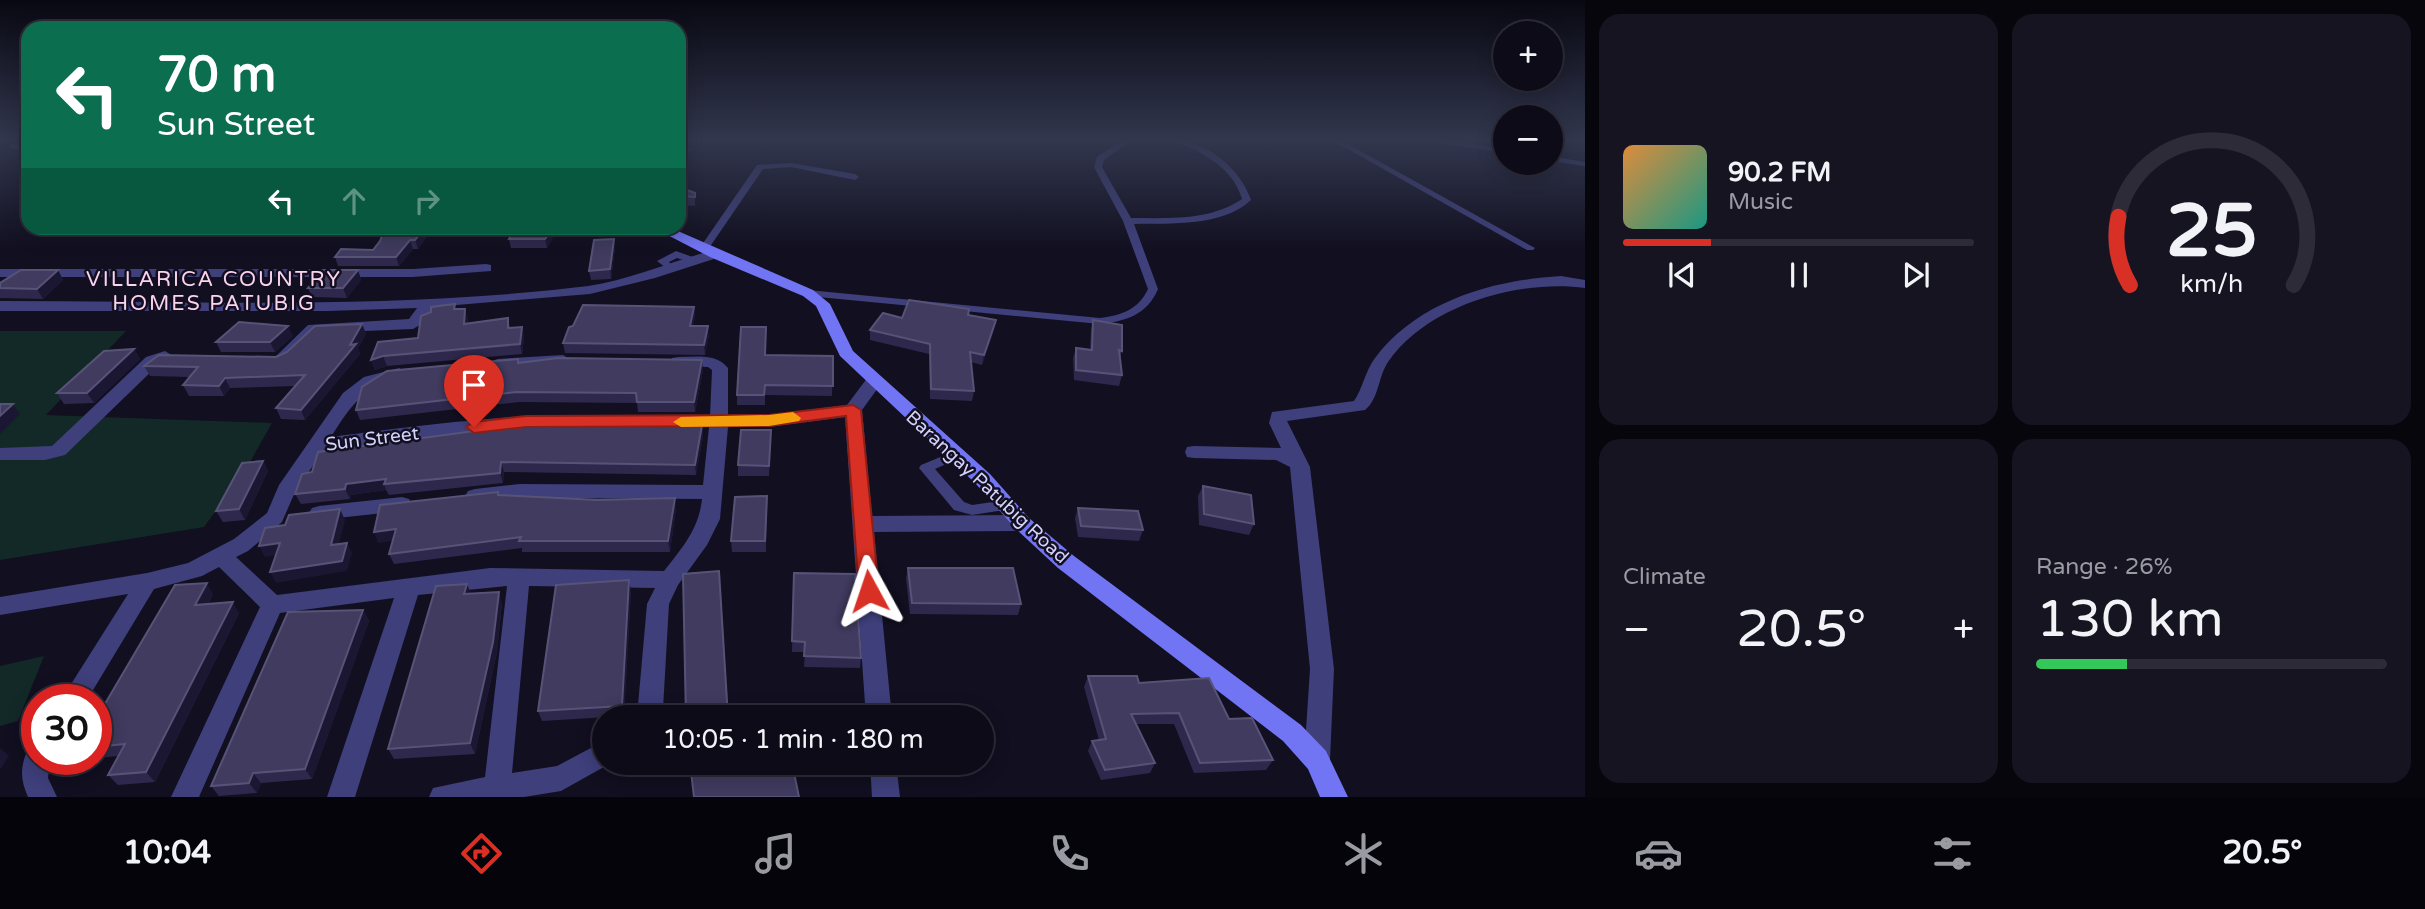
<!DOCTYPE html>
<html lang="en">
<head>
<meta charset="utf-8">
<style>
	:root { --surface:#0d0b18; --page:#161421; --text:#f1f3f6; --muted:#9a9ba2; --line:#2d2b37; --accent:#d93025 }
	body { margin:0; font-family:"Varela Round",sans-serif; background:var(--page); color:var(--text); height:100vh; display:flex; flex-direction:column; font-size:26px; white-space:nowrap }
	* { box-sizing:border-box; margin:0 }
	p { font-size:23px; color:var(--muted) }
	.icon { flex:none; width:38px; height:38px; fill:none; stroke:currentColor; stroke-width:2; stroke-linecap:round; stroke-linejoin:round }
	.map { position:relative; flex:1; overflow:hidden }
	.panel { display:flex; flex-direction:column; gap:14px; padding:14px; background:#07060d; width:840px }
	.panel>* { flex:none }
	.hud { position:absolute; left:21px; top:21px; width:665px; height:214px; border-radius:21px; box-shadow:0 4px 18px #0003,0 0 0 2px var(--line); background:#0b6e4f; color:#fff; overflow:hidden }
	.buttons { position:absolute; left:1493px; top:21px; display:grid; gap:14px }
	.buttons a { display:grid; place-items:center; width:70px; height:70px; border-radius:50%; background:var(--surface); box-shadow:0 4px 18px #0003,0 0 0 2px var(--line); font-size:35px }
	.speed { position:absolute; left:21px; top:684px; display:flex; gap:14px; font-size:35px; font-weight:700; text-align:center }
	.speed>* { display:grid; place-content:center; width:91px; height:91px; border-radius:50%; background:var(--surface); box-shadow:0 4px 18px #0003,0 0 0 2px var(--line); line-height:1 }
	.speed .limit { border:10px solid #d22; background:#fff; color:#111 }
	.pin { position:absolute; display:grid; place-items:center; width:60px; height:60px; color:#fff; margin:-72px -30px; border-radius:50% 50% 50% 0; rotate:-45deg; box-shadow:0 0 7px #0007 }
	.pin .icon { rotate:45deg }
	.me { position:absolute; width:77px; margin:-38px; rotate:355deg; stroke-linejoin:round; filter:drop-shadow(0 0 5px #0008) }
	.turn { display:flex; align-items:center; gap:24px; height:147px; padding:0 21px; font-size:32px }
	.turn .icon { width:91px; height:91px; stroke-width:2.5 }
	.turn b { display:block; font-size:49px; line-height:60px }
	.lanes { display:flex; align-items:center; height:66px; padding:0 21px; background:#0003; justify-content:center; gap:35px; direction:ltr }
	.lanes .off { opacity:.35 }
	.big { font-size:52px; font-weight:600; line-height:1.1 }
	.panel .card { flex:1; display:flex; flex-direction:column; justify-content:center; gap:10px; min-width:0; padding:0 24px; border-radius:21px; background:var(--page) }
	.panel .dial { align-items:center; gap:0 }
	.dial svg { height:182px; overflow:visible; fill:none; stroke:var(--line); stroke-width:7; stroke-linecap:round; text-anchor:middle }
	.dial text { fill:var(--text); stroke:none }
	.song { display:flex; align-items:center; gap:21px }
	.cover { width:84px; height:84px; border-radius:10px; background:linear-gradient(135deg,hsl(30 70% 55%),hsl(170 70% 35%)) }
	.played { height:7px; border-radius:4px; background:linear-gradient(90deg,var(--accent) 25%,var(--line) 25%) }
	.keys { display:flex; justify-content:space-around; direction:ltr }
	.heat { display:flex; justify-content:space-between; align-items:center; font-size:38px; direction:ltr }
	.charge { height:10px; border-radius:5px; background:linear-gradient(90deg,#34c759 26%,var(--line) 0) }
	.panel .tiles { flex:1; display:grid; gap:14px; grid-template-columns:repeat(2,1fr) }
	.trip { position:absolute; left:592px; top:705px; width:402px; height:70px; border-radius:35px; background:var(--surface); box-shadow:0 4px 18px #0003,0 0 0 2px var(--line); font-weight:600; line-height:70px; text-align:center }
	.tab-bar { display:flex; height:112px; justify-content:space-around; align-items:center; background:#05040a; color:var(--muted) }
	.tab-bar .icon { width:49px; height:49px }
	.tab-bar .on { color:var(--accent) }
	.tab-bar b { font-size:32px; color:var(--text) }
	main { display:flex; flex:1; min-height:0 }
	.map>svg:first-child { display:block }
</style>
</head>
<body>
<main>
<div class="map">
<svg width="1585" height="797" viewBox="0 0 1585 797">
	<rect width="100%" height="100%" fill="#110f20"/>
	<g fill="#122927">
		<path d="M0 331H126L46 415 272 423 245 471 204 527 0 560Z"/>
		<path d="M44 656 18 721 0 726V666Z"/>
	</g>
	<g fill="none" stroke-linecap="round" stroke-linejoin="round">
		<g fill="#3e3f7b" fill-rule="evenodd">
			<path d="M1124 139H1133L1104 160 1102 167 1131 218C1168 218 1210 221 1242 199 1235 174 1214 159 1191 148 1185 145 1177 143 1171 139 1205 139 1241 169 1251 200 1222 227 1171 223 1134 224L1158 289C1147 315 1126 321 1100 324L808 296 803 293 808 290 1100 318C1122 315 1138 310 1148 289L1123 221 1094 167 1097 157Z"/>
			<path d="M1330 139H1339L1535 248 1533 250H1527Z"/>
			<path d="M1424 139H1441L1505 149V153L1428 141Z"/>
			<path d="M1550 156 1585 162V166L1550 161Z"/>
			<path d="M791 163 855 174 859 177 855 180 791 167 763 169 707 251H701L699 249 757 165Z"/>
			<path d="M676 251 698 259 700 261 695 264 677 258 669 262 675 268 670 271 657 261Z"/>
			<path d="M955 451 960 452 962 455 960 458 935 469 964 502 972 505 1006 500 1011 501 1013 505 1011 509 972 515 954 510 919 468 921 465Z"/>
		</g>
		<g fill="#3e3f7b" fill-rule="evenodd">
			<path d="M14 143 28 144V150L10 148V144Z"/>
			<path d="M715 250 720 251V257L655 278 590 294 433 307 425 322 413 329 317 333 291 359 281 364 273 359 308 325 409 319 417 308 328 311H0V301C195 301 393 310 588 286 631 280 673 260 715 250Z"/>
			<path d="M486 264 491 265V271L413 277H0V269H413Z"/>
			<path d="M1561 276 1585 280V288C1520 279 1427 305 1388 362 1378 377 1379 399 1365 410L1287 421 1310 467 1334 669 1330 760 1326 769 1317 773 1308 769 1304 760 1310 669 1290 467 1276 460 1194 458 1187 457 1185 452 1187 447 1194 446 1281 448 1269 423 1272 412 1354 401C1363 388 1365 371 1375 358 1418 301 1493 280 1561 276Z"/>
			<path d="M165 351 173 356 158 365 65 455 45 460H0V448L52 446 146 357Z"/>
			<path d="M563 355 571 360 569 364 497 369 489 364 497 359Z"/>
			<path d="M678 357C696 357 716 353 728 368V416L769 415 847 405 868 377H880L883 381 862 410 872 516 1022 515 1029 518 1032 523 1029 528 1022 531 874 532 892 718H866L845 417 769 427H728L720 519 707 545 678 585 669 604 663 709 659 718H631L638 705 647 604 655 588 529 586 512 773 557 766 604 741V763H611L561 791 524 797H429L433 788 485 777 507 586 418 595 355 797H327L394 598 280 613 199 797H171L260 607 219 567 202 576 154 589 87 700H61L128 594 0 615V597L147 573 188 563 234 539 267 513 279 485 343 393 364 377 399 368 407 373 405 377C364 387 353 402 331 437 364 433 570 404 583 421L574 427H526L323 451 295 492 282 522 248 551 236 557 277 595 490 568 664 571C682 548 699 529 702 499L520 498 475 503 468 501 465 496 468 491 475 489 520 484 703 485 709 427 668 428 659 422 668 416H710L712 370 708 367 672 366 670 362 672 358Z"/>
			<path d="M402 497 409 499 412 504 409 509 402 511 319 520 312 518 309 513 312 508 319 506Z"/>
			<path d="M37 746V760H50L48 778 57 797H28C20 779 20 767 28 749Z"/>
			<path d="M870 763H896L900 797H872Z"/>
		</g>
		<path fill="#7174f3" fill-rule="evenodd" d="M654 228H671L813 290 830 304 853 351 990 474 1029 518 1074 556 1301 725 1326 751 1348 797H1320L1308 769 1283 741 1058 568 1015 528 976 484 840 356 816 306 803 296 710 257Z"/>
	</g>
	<g fill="#2e294c">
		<path d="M679 187 695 193V206L679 205Z"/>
		<path d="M385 228H433L418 249H413L399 266H338L335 257 373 250 380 241Z"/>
		<path d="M515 228H558L547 248H511L509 239Z"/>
		<path d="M615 248 611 279 591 280 589 271Z"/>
		<path d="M58 270 63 280 43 299 0 298V283Z"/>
		<path d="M358 270 361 280 347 298 312 297 308 288Z"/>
		<path d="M694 307 695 317 693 326 709 335 705 355 565 353 563 343 573 326Z"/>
		<path d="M456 309 468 318V323L508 318 510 328 522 327 524 337 522 354 387 366 375 370 371 360 418 338Z"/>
		<path d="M968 315 994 330 982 365 971 362 974 391 972 401 930 399 929 354 870 340V330L902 318Z"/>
		<path d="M1093 320 1122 351 1120 357 1122 375 1119 386 1074 380 1073 358 1076 348 1090 350 1091 330Z"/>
		<path d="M362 324 366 334 358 348 360 354 305 420 281 419 276 408 296 386 230 388 224 396H189L183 385 190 377 150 376 144 366 276 357Z"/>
		<path d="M293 336 275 352H221L216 342Z"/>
		<path d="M134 349 140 359 94 403 64 404 57 393Z"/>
		<path d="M766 355 833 356 832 396 765 395V405H737V395Z"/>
		<path d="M519 363 703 370 695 412H638L637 403 519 402 360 420 356 410Z"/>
		<path d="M691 419 692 425H702L703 436 696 475 504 472 503 483 389 495 386 490 351 495 350 499 301 504 295 494Z"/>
		<path d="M771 430 769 476H738V465Z"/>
		<path d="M263 461 268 471 245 520 223 522 216 511Z"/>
		<path d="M1203 486 1254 524 1249 535 1199 525 1198 496Z"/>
		<path d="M498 492 499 496 676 508 670 552H522V548L394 564 389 554 393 540 378 543Z"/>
		<path d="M767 496 766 552H732L731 541Z"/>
		<path d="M1078 508 1143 530 1139 541 1078 537 1075 518Z"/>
		<path d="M908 568 1021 604 1018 615 910 614 906 578Z"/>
		<path d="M794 573 861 658 860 668 804 667 805 652H792Z"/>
		<path d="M467 584 471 594 502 603 497 652 475 754 394 759 388 749Z"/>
		<path d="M631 591 624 716 542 721 538 711Z"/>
		<path d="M213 594 208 604 239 613 155 782 118 785 108 775 118 756 96 758V719Z"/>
		<path d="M363 610 369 621 312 779 261 783 257 793 219 796 211 786Z"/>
		<path d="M1088 676 1139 683 1229 719 1273 760 1266 770 1194 773 1174 724H1136L1155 763 1150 773 1101 780 1088 751 1092 741 1099 740 1084 687Z"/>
	</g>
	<g fill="#1b1733">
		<path d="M688 150V159L679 170V161Z"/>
		<path d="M424 228H433L418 249 415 240Z"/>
		<path d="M552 228H558L547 248 545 239Z"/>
		<path d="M614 239 615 248 611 279 610 269Z"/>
		<path d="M410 240 413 249 399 266 396 257Z"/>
		<path d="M58 270 63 280 43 299 37 289Z"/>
		<path d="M358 270 361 280 347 298 343 288Z"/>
		<path d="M694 307 695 317 691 336 690 326Z"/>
		<path d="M465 309 468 318 467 333 464 324Z"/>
		<path d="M996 320 994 330 982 365 984 355Z"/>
		<path d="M362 324 366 334 358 348 360 354 305 420 301 410 350 345Z"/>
		<path d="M288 326 293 336 275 352 270 342Z"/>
		<path d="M708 326 709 335 705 355 704 345Z"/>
		<path d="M522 327 524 337 522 354 520 344Z"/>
		<path d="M134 349 140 359 94 403 87 393Z"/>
		<path d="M383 356 387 366 375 370 371 360Z"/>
		<path d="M702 360 703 370 695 412 694 402Z"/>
		<path d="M225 378 230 388 224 396 219 386Z"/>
		<path d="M13 404 20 414 0 434V416Z"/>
		<path d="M702 425 703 436 696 475 695 465Z"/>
		<path d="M263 461 268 471 245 520 239 509Z"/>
		<path d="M501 462 504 472 503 483 500 473Z"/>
		<path d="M386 479 384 484 386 490 351 495 350 499 345 489 346 484Z"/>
		<path d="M675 498 676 508 670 552 668 541Z"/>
		<path d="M340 509 345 520 336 556 331 545Z"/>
		<path d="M396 529 400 539 378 543 374 532Z"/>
		<path d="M280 543 285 554 265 557 259 546Z"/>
		<path d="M347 543 352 553 347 571 276 583 270 572Z"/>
		<path d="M629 580 631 591 624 716 622 706Z"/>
		<path d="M207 583 213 594 202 615 195 605Z"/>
		<path d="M467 584 471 594H464Z"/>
		<path d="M499 592 502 603 497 652 475 754 470 743Z"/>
		<path d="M233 602 239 613 155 782 146 772Z"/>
		<path d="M363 610 369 621 312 779 305 769Z"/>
		<path d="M0 748 9 756 0 770Z"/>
		<path d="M253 773 261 783 257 793 249 783Z"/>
	</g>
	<g fill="#403b5f" stroke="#575377" stroke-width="2">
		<path d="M679 150H688L679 161Z"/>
		<path d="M679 187 695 193V197L679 196Z"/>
		<path d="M385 228H424L415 240H410L396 257H335L341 249 373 250 380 241Z"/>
		<path d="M515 228H552L545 239H509Z"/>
		<path d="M614 239 610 269 589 271 594 240Z"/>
		<path d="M21 270H58L37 289 0 288V283Z"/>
		<path d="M323 270H358L343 288H308Z"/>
		<path d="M909 300 969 309 968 315 996 320 984 355 970 352 974 391 931 389 930 344 870 330 883 313 902 318Z"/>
		<path d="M455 304 454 309H465L464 324 508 318V328L522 327 520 344 383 356 371 360 378 342 418 338 421 316 431 312V307Z"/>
		<path d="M583 305 694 307 690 326H708L704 345 563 343 569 327 573 326Z"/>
		<path d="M1093 320 1122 325V351L1119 350 1122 375 1076 370V348L1092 350Z"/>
		<path d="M239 322 288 326 270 342H216Z"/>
		<path d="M362 324 350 345 356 344 301 410 276 408 305 375 225 378 219 386 183 385 198 367 144 366 159 355 276 357 287 352 315 326Z"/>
		<path d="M741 327H766L765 355 833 356V386L765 385 764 395H737Z"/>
		<path d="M134 349 87 393H57L104 351Z"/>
		<path d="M558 358 702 360 694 402H637L636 393 516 392 356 410 362 387 387 371 518 359V363Z"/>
		<path d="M0 404H13L0 416Z"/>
		<path d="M564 419H691L690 425H702L695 465 501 462 500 473 384 484 386 479 346 484 345 489 295 494 302 474 312 472 318 452Z"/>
		<path d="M741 430H771L769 466 738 465Z"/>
		<path d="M263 461 239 509 216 511 242 463Z"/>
		<path d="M1203 486 1251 495 1254 524 1204 514Z"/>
		<path d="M498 492V495L598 500 675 498 668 541H519L521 537 389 554 396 529 374 532 380 505Z"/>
		<path d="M767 496 765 541H731L735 497Z"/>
		<path d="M1078 508 1138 511 1143 530 1081 526Z"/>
		<path d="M340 509 331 545 347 543 342 561 270 572 280 543 259 546 265 528 285 525 289 515Z"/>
		<path d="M908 568H1013L1021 604 912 603Z"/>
		<path d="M719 571 728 718H686L683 574Z"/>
		<path d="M794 573 855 574 861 658 804 656 805 642 792 641Z"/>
		<path d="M629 580 622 706 538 711 556 585Z"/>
		<path d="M207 583 195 605 233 602 146 772 108 775 125 744 96 747V719L175 585Z"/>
		<path d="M467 584 464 594 499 592 493 642 470 743 388 749 436 586Z"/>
		<path d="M363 610 305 769 253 773 249 783 211 786 288 612Z"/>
		<path d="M1088 676H1137L1139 683 1209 678 1229 719 1252 718 1273 760 1200 763 1179 713 1131 714 1155 763 1105 770 1092 741 1106 739Z"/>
		<path d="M690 763H731L732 768 759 763H792L799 797H694Z"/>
	</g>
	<linearGradient id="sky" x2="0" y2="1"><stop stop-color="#090812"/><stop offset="0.56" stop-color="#32374e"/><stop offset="1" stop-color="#32374e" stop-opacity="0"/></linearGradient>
	<rect width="1585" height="250" fill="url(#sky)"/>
	<path fill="#d93025" stroke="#8d1f18" stroke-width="2" d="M853 405 861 410 879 591 876 597 869 599 862 597 859 591 846 416 769 426 526 427 474 433 466 427 474 422 526 416 769 415Z"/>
	<path fill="#f59e0b" d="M793 412 801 418 799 421 769 426 681 427 673 422 681 417 769 415Z"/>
	<g text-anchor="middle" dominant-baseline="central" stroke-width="5" stroke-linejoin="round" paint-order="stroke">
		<g font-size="19" fill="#d4d2fb" stroke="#110f20">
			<text transform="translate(372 439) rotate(-7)">Sun Street</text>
			<text transform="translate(987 487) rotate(43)">Barangay Patubig Road</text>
		</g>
		<g font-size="21" letter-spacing="2" fill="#fbd3ef" stroke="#110f20">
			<text x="214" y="279">VILLARICA COUNTRY<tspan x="214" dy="24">HOMES PATUBIG</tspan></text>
		</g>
	</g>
</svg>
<div class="buttons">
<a>+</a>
<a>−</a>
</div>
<div class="speed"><div class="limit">30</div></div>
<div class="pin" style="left:474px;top:427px;background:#d93025"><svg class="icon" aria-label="arrive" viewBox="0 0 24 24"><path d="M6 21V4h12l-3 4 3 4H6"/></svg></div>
<svg class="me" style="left:869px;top:591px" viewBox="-20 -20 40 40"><path d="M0-17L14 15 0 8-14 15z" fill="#d93025" stroke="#fff" stroke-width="4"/></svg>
<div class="trip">10:05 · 1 min · 180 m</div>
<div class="hud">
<div class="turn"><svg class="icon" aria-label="left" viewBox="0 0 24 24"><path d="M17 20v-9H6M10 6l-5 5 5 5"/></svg><div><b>70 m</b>Sun Street</div></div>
<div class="lanes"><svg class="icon" aria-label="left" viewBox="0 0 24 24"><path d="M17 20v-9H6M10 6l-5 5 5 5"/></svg><svg class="icon off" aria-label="ahead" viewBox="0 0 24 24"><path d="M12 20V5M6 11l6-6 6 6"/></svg><svg class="icon off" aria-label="right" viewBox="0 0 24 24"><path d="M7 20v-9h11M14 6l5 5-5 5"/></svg></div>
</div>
</div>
<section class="panel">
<div class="tiles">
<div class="card">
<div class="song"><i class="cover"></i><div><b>90.2 FM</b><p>Music</p></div></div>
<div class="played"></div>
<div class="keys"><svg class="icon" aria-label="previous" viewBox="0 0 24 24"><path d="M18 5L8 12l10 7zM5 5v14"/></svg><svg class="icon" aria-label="pause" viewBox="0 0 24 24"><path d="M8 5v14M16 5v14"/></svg><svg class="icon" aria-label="next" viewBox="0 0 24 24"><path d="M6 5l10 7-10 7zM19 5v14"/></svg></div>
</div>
<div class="card dial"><svg viewBox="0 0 100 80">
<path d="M14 69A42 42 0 1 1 86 69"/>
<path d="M14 69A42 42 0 0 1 9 39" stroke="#d93025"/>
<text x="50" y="56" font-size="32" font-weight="700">25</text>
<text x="50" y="72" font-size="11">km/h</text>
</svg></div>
<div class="card"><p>Climate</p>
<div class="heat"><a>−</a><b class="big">20.5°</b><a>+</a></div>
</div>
<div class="card"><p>Range · 26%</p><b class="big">130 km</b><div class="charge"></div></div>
</div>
</section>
</main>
<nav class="tab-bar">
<b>10:04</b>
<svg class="icon on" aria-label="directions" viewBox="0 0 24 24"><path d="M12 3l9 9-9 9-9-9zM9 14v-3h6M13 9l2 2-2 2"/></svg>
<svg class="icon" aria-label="music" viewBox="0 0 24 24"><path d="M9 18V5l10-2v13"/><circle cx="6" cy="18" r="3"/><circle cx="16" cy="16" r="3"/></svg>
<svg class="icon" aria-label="phone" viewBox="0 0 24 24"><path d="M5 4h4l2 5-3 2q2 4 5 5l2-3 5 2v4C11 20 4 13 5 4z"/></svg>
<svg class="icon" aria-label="climate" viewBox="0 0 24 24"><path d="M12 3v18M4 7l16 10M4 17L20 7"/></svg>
<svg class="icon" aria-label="car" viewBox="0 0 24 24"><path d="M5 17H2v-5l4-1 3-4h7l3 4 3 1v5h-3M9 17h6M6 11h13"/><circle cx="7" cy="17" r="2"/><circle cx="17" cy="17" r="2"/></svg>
<svg class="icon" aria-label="filters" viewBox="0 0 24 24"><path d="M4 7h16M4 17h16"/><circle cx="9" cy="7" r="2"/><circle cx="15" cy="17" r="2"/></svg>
<b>20.5°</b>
</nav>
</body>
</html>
